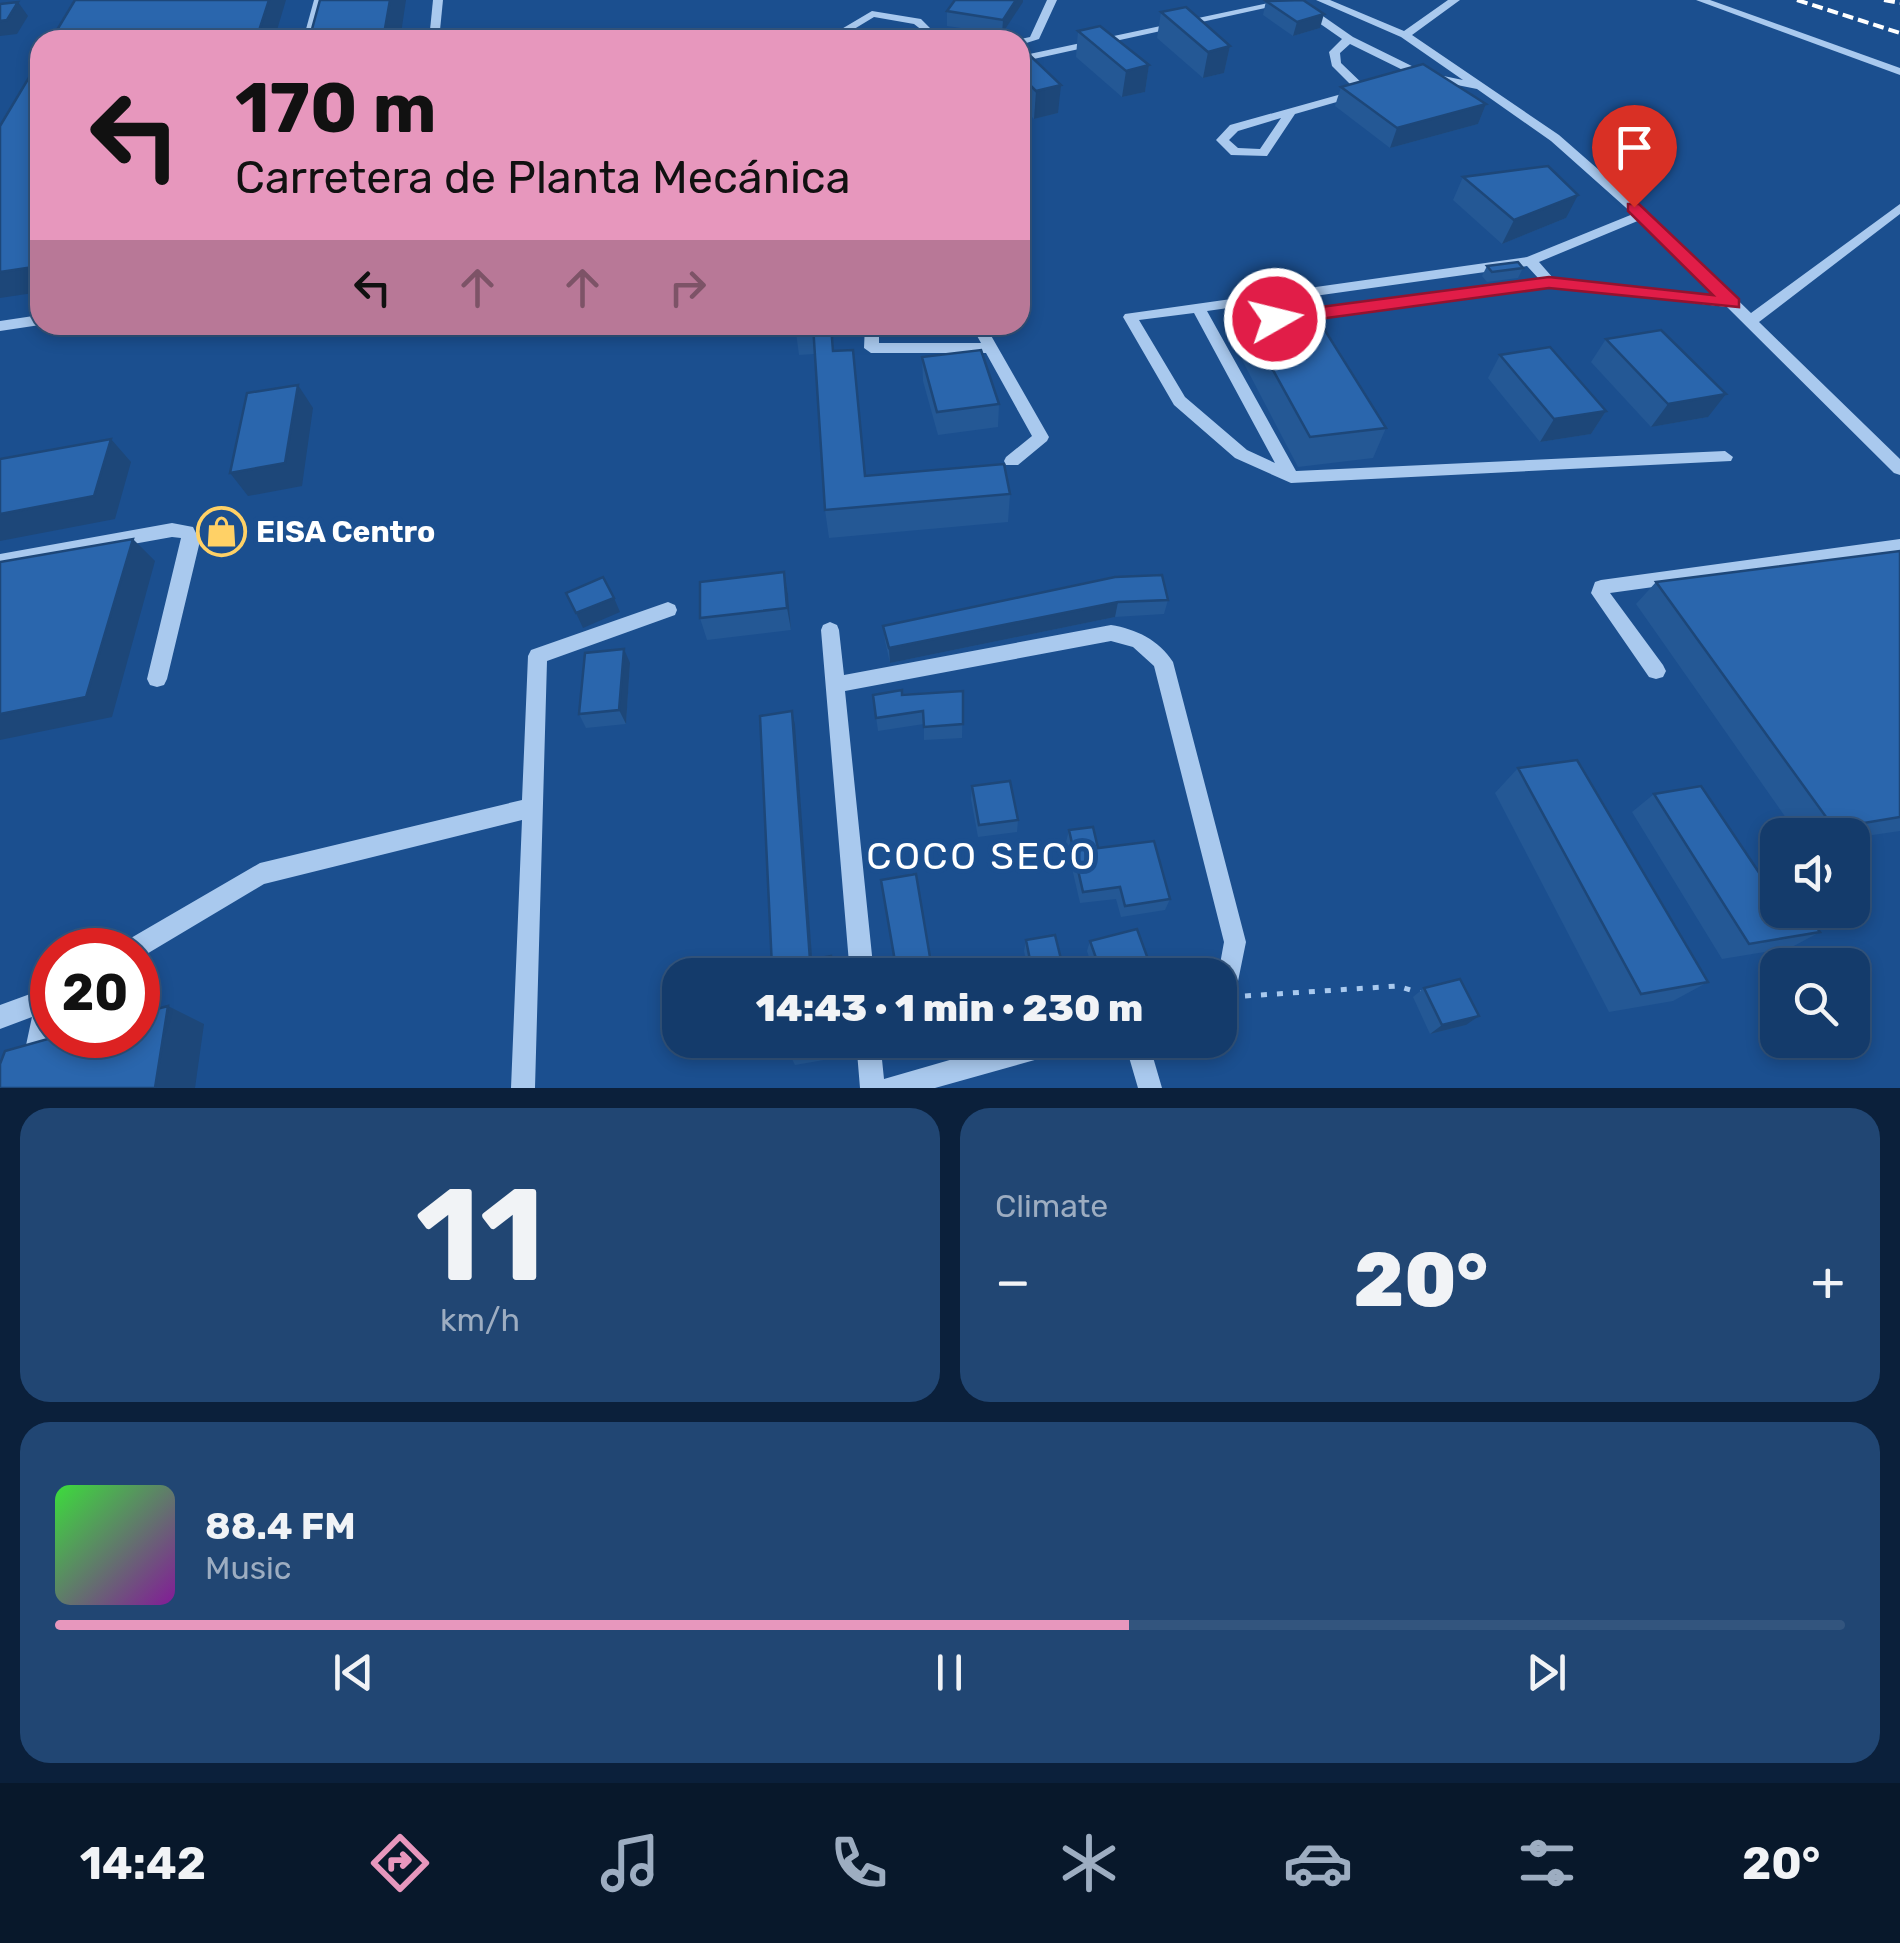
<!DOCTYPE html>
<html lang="en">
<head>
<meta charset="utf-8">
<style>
	:root { --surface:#143b6b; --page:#214673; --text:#f1f3f6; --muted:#9dadc1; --line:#33557e; --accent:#e797bd }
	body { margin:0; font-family:Rubik,sans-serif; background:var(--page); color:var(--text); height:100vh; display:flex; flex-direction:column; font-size:38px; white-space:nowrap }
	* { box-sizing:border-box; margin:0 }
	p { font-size:32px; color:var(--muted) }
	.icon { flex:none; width:55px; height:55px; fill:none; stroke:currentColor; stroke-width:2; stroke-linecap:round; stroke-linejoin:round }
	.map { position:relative; height:1088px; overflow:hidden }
	.sheet { display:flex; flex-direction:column; gap:20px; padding:20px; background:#0b203b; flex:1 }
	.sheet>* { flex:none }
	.banner { position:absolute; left:30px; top:30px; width:1000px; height:305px; border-radius:30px; box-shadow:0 5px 15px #0003,0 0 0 2px var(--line); background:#e797bd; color:#111; overflow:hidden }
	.buttons { position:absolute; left:1760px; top:818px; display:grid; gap:20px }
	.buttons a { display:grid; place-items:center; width:110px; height:110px; border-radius:20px; background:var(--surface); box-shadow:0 5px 15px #0003,0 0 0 2px var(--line); font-size:50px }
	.speed { position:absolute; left:30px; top:928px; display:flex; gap:20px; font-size:50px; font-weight:700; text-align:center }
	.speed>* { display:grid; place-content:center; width:130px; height:130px; border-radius:50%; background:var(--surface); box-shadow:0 5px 15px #0003,0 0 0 2px var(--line); line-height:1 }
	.speed .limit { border:15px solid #d22; background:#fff; color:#111 }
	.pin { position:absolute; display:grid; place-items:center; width:85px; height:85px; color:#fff; margin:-102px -42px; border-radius:50% 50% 50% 0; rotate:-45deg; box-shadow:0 0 10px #0007 }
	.pin .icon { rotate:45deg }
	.me { position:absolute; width:110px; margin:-55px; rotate:82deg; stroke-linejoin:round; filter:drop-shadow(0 0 8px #0008) }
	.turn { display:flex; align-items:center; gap:35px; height:210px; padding:0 40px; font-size:45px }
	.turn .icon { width:130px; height:130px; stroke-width:2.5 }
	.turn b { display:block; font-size:70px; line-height:85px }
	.lanes { display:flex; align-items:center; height:95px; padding:0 40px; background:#0003; justify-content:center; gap:50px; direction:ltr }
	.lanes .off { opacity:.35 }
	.big { font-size:75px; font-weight:800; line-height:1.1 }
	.sheet .card { flex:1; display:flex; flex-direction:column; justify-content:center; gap:15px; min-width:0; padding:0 35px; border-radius:30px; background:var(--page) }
	.sheet .dial { align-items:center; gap:0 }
	.dial b { font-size:130px; line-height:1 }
	.song { display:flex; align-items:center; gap:30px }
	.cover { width:120px; height:120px; border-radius:15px; background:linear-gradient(135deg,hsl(120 70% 55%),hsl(290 70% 35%)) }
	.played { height:10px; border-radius:5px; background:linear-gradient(90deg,var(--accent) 60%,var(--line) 60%) }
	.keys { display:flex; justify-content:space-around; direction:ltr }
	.heat { display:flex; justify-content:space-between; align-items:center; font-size:55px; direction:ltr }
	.sheet .tiles { flex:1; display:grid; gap:20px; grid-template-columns:1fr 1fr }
	.card:last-child { grid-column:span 2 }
	.trip { position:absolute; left:662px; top:958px; width:575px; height:100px; border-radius:30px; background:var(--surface); box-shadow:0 5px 15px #0003,0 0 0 2px var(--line); font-weight:800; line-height:100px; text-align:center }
	.tabs { display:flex; height:160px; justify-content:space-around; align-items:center; background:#08182b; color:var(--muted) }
	.tabs .icon { width:70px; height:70px }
	.tabs .selected { color:var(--accent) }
	.tabs b { font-size:45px; color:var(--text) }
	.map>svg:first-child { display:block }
</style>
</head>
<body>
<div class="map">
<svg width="1900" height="1088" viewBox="0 0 1900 1088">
	<rect width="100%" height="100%" fill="#1b4f8f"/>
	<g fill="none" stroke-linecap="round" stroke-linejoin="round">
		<path stroke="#a9c9ee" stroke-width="5" stroke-dasharray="6 10" stroke-linecap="butt" d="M1245 996 1398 986 1423 994"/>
		<g fill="#a9c9ee" fill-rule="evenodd">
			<path d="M314 0H324L313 40H303Z"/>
			<path d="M433 0H443L439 40H429Z"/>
			<path d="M1047 0H1057L1039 39 1020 45V40H1016L1030 37Z"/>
			<path d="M1283 0H1302L1020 62V56Z"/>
			<path d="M1316 0H1330L1404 31 1448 0H1460L1412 35 1559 135 1647 212 1751 313 1900 204V214L1759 322 1900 459V475L1894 473 1727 307 1549 286 1294 322 1287 317 1294 312 1539 279 1527 266 1207 311 1296 471 1725 451 1733 457 1731 461 1291 483 1235 458 1174 405 1123 317 1125 314 1527 257 1633 214 1551 141 1477 89 1417 77 1350 44 1340 53 1341 63 1368 89V93L1295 114 1267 156 1231 155 1216 140 1230 125 1356 90 1332 66 1329 52 1342 39 1299 9V5H1307L1353 37 1424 72 1463 80 1401 37ZM1281 118 1260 149 1238 148 1229 140 1238 131ZM1640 220 1717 297 1553 278 1539 262ZM1194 313 1275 463 1247 450 1185 397 1139 320Z"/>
			<path d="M1696 0H1710L1900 68V75Z"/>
			<path d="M872 11 921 19 930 28 998 37 1003 40H973L927 34 914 24 874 17 836 40H823Z"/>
			<path d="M40 315V325L0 331V321Z"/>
			<path d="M865 325H879V343H981L971 325H985L1049 437 1047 441 1018 465H1006L1004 461 1006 457 1032 436 986 353H871L864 348Z"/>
			<path d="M172 523 193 527 200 541 167 679 164 685 157 687 150 685 147 679 181 538 172 537 0 568V554Z"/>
			<path d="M1900 539V553L1610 593 1663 665 1666 671 1663 677 1656 679 1649 677 1591 593 1595 582 1601 580Z"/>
			<path d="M668 602 675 605 677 610 675 615 547 661 535 1088H511L522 820 264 884 140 958 138 959V950H120L124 942 260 863 522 800 528 656 531 650Z"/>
			<path d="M830 622 837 625 839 630 844 675 1111 625C1136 629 1159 640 1173 662L1246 942 1236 991 1220 1002V975H1218L1224 942 1154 666 1133 647 1111 641 845 691 874 975H850L821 630 823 625Z"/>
			<path d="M52 986 53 1035 43 1073 34 1076 25 1073 22 1064 32 1017 0 1029V1005Z"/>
			<path d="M856 1040H880L884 1079 1019 1040H1075L1072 1049 1063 1052 935 1088H860Z"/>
			<path d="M1124 1040H1148L1162 1088H1138Z"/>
		</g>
		<g stroke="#fff" stroke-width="4" stroke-dasharray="11 5" stroke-linecap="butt">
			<path d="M1797 0 1900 33"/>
			<path d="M1884 0 1900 3"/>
		</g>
	</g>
	<g fill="#245895">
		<path d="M955 0H1023L1002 34 947 26V11Z"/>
		<path d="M1266 1 1320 28 1293 36 1263 15Z"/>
		<path d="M1161 12 1230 46 1224 73 1203 78 1157 38Z"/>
		<path d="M1078 31 1149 65 1145 92 1122 97 1076 57Z"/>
		<path d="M1020 46 1058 113 1034 119 1020 105Z"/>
		<path d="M1341 87 1486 104 1478 124 1390 148 1335 106Z"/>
		<path d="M1463 177 1566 218 1502 244 1453 200Z"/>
		<path d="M1487 266 1523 268 1518 278 1487 282 1482 276Z"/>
		<path d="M1236 303 1386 428 1373 458 1298 467 1228 333Z"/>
		<path d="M795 325H832L834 351 865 476 1010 494 1008 522 829 538 825 510 815 354 799 355Z"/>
		<path d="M1606 339 1708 417 1651 427 1591 362Z"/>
		<path d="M1500 355 1606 411 1591 434 1540 442 1488 378Z"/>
		<path d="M922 357 999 404 998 427 938 435 923 381Z"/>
		<path d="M1900 551V831L1852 838V835H1798L1636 604 1656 582Z"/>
		<path d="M784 572 788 594 791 630 707 640 700 618Z"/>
		<path d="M1115 577 1168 600 1164 614 1115 617 890 663 885 641 883 626Z"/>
		<path d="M630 663 626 724 586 728 579 714Z"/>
		<path d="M963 691 962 738 924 740V724L878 731 873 695Z"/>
		<path d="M1518 768 1708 982 1673 1001 1609 1012 1495 793Z"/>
		<path d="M972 786 1018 820 1017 832 978 837 971 799Z"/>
		<path d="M1654 794 1762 877 1820 932 1790 948 1722 959 1632 812Z"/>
		<path d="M1069 830 1098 848 1170 899 1165 910 1121 917 1116 899 1080 903 1066 842Z"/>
		<path d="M1026 940 1065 975H1029L1024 951Z"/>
		<path d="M1090 941 1152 970 1149 975H1095L1087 951Z"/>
		<path d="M1424 988 1466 1025 1430 1034 1413 997Z"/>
		<path d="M790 1040H822L824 1060 795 1065 791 1057Z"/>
		<path d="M908 1040H943L944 1051 910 1056Z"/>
	</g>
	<g fill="#1d4779">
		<path d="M269 0H286L274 40H256Z"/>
		<path d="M390 0H406L400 40H383Z"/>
		<path d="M1016 0H1023V2L1002 34 1003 20Z"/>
		<path d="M18 2 28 16 17 34 0 36V21Z"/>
		<path d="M1324 14 1320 28 1293 36 1297 22Z"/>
		<path d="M1230 46 1224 73 1203 78 1208 52Z"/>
		<path d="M1149 65 1145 92 1122 97 1126 71Z"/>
		<path d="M1061 85 1058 113 1034 119 1036 91Z"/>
		<path d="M1486 104 1478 124 1390 148 1397 128Z"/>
		<path d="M1578 195 1566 218 1502 244 1514 220Z"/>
		<path d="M40 266V292L0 298V272Z"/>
		<path d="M298 385 313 408 302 486 248 496 230 473Z"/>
		<path d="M1726 394 1708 417 1651 427 1668 404Z"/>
		<path d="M1606 411 1591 434 1540 442 1554 419Z"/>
		<path d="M111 439 131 462 115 519 0 541V514Z"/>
		<path d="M133 539 155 561 112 717 0 740V714Z"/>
		<path d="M784 572 788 594 791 630 787 608Z"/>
		<path d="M614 598 620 612 583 628 576 613Z"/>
		<path d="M1118 602 1115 617 890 663 889 648Z"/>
		<path d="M624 649 630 663 626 724 619 710Z"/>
		<path d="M792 711 795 725 813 970 810 960Z"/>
		<path d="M1152 970 1149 975H1131Z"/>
		<path d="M168 1006 204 1024 195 1088H155Z"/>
		<path d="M1479 1016 1466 1025 1430 1034 1442 1025Z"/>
	</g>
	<g fill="#2a66ad" stroke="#1d4779" stroke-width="2.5">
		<path d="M75 0H269L256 40H51Z"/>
		<path d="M320 0H390L383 40H309Z"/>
		<path d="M955 0H1016L1003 20 947 11Z"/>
		<path d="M1303 0 1324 14 1297 22 1266 1Z"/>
		<path d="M18 2 7 20 0 21V4Z"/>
		<path d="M1186 7 1230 46 1208 52 1161 12Z"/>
		<path d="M1100 26 1149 65 1126 71 1078 31Z"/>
		<path d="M1020 46 1061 85 1036 91 1022 77 1020 78Z"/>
		<path d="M40 59V266L0 272V126Z"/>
		<path d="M1423 64 1486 104 1397 128 1341 87Z"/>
		<path d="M1548 166 1578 195 1514 220 1463 177Z"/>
		<path d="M1518 262 1523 268 1492 272 1487 266Z"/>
		<path d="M1265 299 1268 304 1306 300 1386 428 1310 437 1236 303Z"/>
		<path d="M813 325H831L833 351 853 350 865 476 1004 464 1010 494 825 510Z"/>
		<path d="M1661 330 1726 394 1668 404 1606 339Z"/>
		<path d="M1550 347 1606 411 1554 419 1500 355Z"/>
		<path d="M981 350 999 404 937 412 922 357Z"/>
		<path d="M298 385 285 463 230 473 247 393Z"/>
		<path d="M111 439 94 496 0 514V459Z"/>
		<path d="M133 539 86 697 0 714V562Z"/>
		<path d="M1900 551V817L1834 828 1656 582Z"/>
		<path d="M784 572 787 608 700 618V582Z"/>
		<path d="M1162 575 1168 600 1118 602 889 648 883 626 1115 577Z"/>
		<path d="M603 577 614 598 576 613 566 593Z"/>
		<path d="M624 649 619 710 579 714 585 653Z"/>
		<path d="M902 690V695L963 691V724L924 727 923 711 876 718 873 695Z"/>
		<path d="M792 711 810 960 831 956 833 975H733V974L772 967 760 716Z"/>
		<path d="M1577 760 1708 982 1641 994 1518 768Z"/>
		<path d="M1010 781 1018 820 979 825 972 786Z"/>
		<path d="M1701 786 1762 877 1778 874V910H1804L1820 932 1749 944 1654 794Z"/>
		<path d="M1093 827 1098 848 1154 841 1170 899 1125 906 1120 887 1083 892 1069 830Z"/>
		<path d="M916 874 933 975H901L900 972 897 973 881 880Z"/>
		<path d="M1137 929 1152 970 1131 975H1102L1090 941Z"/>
		<path d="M1055 935 1065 975H1033L1026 940Z"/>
		<path d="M1460 979 1479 1016 1442 1025 1424 988Z"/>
		<path d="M168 1006 155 1088H0V1064L5 1051 62 1035H138V1014Z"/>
		<path d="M790 1040H819L820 1052 791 1057Z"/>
		<path d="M908 1040H943L944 1043 909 1048Z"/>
	</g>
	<path fill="#e11d48" stroke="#92132f" stroke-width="2.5" d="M1628 204H1639L1739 299V307L1549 288 1275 325 1266 319 1275 313 1549 277 1713 295 1628 211Z"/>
	<defs>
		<symbol id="shop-ring" viewBox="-11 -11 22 22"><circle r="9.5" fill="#1b4f8f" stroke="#ffd166" stroke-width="1.5"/><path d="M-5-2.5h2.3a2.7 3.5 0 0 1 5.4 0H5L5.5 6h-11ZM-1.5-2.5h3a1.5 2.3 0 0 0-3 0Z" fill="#ffd166"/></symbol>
	</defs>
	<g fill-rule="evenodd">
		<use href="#shop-ring" x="194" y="504" width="55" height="55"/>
	</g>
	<g text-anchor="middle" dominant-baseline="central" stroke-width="10" stroke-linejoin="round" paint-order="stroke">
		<g font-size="30" font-weight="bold" fill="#fff" stroke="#1b4f8f" text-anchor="start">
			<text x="256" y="532">EISA Centro</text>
		</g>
		<g font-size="38" letter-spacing="2.5" fill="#fff" stroke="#1b4f8f">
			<text x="982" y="856">COCO SECO</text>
		</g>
	</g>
</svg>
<div class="buttons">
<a><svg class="icon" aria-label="sound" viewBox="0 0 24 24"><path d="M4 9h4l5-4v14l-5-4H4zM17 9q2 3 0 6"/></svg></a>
<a><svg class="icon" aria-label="search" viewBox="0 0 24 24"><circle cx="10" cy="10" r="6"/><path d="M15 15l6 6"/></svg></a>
</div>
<div class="speed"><div class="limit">20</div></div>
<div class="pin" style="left:1634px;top:207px;background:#d93025"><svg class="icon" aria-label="arrive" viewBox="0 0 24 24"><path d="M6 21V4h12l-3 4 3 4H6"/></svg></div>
<svg class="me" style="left:1275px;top:319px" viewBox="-20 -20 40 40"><circle r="17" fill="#e11d48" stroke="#fff" stroke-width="3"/><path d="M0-11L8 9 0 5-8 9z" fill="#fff"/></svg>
<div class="trip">14:43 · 1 min · 230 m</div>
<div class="banner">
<div class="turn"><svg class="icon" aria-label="left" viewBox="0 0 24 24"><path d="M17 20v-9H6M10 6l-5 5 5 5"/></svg><div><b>170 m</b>Carretera de Planta Mecánica</div></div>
<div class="lanes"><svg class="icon" aria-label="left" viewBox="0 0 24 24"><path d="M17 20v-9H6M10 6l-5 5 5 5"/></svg><svg class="icon off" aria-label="ahead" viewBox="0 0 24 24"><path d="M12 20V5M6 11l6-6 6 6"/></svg><svg class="icon off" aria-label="ahead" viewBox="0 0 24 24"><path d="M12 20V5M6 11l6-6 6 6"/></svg><svg class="icon off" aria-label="right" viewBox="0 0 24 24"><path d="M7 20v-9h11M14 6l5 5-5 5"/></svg></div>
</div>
</div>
<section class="sheet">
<div class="tiles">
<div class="card dial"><b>11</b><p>km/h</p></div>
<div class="card"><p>Climate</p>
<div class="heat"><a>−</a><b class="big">20°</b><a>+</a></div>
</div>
<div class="card">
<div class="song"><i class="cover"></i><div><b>88.4 FM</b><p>Music</p></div></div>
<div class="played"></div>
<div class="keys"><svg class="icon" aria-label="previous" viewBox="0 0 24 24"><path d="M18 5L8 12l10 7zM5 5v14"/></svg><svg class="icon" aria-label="pause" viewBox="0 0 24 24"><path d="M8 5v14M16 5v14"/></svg><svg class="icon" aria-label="next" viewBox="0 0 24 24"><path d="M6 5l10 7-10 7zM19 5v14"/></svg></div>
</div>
</div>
</section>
<nav class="tabs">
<b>14:42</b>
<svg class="icon selected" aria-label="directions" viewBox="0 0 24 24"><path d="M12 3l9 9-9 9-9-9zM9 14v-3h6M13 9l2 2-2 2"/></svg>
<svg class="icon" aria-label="music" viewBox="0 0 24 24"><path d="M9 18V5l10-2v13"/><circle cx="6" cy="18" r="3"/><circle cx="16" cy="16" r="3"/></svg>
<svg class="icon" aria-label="phone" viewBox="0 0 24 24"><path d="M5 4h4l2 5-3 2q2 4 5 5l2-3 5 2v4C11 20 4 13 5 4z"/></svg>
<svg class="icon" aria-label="climate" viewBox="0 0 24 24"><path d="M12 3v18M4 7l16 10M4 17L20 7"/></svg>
<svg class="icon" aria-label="car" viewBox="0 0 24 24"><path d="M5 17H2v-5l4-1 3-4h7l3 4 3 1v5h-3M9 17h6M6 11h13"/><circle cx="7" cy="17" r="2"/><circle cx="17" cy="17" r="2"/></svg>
<svg class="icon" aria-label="filters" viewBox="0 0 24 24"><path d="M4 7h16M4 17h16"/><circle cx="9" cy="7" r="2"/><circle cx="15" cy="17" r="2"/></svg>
<b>20°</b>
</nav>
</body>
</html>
